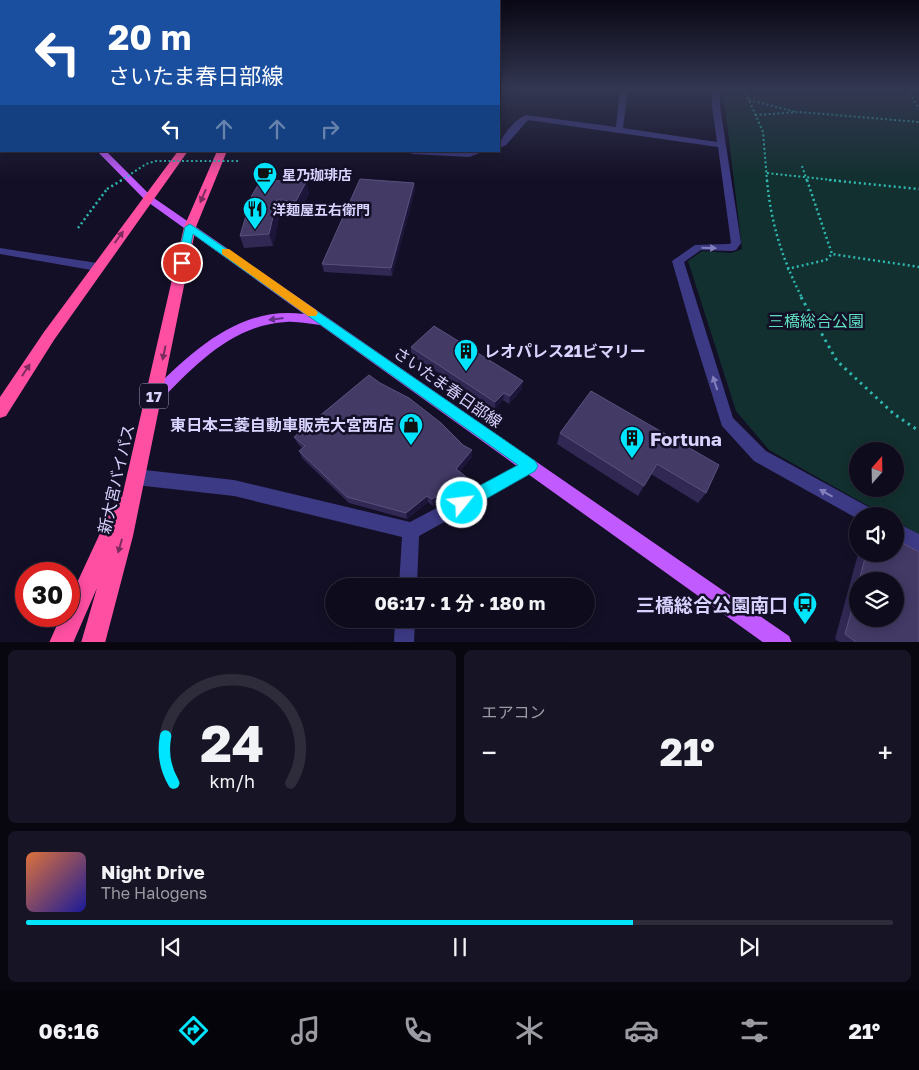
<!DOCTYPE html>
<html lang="ja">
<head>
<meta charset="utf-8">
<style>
	:root { --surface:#0e0b1c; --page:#171425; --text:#f1f3f6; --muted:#9b9ba3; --line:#2e2b3b; --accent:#00e5ff }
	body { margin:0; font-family:"Golos Text","Noto Sans JP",sans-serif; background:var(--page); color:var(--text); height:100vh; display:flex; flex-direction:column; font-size:19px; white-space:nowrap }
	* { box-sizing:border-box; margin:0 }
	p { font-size:16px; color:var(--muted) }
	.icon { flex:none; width:28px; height:28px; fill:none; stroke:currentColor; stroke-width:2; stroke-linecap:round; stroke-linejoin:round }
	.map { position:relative; height:642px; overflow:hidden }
	.drawer { display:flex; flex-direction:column; gap:8px; padding:8px; background:#08060f; flex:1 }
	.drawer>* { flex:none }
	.top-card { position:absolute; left:0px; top:0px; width:500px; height:152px; box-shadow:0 2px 12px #0003,0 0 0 1px var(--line); background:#1a4fa0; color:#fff; overflow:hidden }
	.needle { width:32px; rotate:20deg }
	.fabs { position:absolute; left:849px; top:442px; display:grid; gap:10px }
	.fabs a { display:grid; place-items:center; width:55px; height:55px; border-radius:50%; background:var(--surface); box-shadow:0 2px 12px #0003,0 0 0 1px var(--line); font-size:25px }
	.speed { position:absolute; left:15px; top:562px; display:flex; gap:10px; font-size:25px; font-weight:700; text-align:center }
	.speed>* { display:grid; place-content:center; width:65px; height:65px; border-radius:50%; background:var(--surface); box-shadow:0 2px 12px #0003,0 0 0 1px var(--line); line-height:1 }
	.speed .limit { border:8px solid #d22; background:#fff; color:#111 }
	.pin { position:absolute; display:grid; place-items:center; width:42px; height:42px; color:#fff; margin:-21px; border:2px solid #fff; border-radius:50%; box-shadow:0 1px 5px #0007 }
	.me { position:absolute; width:55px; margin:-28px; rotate:61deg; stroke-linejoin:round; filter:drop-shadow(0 0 4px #0008) }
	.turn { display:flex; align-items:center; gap:18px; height:105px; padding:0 25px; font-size:22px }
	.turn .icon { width:65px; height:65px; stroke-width:2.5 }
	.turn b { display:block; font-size:35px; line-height:42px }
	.lanes { display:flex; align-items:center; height:48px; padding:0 25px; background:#0003; justify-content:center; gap:25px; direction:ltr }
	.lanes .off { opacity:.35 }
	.big { font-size:38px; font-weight:700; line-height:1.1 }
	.drawer .card { flex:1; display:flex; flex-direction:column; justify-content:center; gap:8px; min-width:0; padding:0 18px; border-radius:8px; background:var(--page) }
	.drawer .dial { align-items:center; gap:0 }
	.dial svg { height:130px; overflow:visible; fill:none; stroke:var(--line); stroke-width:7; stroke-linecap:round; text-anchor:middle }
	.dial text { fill:var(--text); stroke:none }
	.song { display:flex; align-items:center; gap:15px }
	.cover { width:60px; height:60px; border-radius:8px; background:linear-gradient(135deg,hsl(20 70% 55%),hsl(240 70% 35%)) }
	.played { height:5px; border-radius:2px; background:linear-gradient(90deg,var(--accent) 70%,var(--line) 70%) }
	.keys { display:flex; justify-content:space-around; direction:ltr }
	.heat { display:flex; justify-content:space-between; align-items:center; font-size:28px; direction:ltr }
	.drawer .tiles { flex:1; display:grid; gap:8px; grid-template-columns:1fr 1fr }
	.card:last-child { grid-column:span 2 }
	.trip { position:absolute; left:325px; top:578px; width:270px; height:50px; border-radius:25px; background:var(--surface); box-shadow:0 2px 12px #0003,0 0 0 1px var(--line); font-weight:700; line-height:50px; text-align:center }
	.menu { display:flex; height:80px; justify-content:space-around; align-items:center; background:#06040b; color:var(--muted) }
	.menu .icon { width:35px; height:35px }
	.menu .selected { color:var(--accent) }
	.menu b { font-size:22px; color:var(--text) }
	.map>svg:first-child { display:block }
</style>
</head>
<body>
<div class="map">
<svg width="919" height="643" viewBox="0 0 919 643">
	<rect width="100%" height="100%" fill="#130f26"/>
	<path fill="#12302f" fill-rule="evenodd" d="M723 89H919V535L895 521V516H886L769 450 736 411 688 261 702 251 731 253 742 249ZM858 451H895V489H858Z"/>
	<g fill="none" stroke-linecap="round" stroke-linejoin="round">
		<g stroke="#2fb8b0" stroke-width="2" stroke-dasharray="2 2.5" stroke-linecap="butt">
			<path d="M744 89 763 132 767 181"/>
			<path d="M908 89 919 109"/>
			<path d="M749 100 796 112"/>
			<path d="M755 115 799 112 919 122"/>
			<path d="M802 166 807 181"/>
			<path d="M767 173 841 181"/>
		</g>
		<g stroke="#2fb8b0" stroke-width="2.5" stroke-dasharray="2 3" stroke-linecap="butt">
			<path d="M767 180C771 224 782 258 802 298"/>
			<path d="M807 180 832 254"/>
			<path d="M829 180 919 189"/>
			<path d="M78 228 107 189"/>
			<path d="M787 269 826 260 832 254 919 267"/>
		</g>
		<path stroke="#2fb8b0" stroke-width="3" stroke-dasharray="2.5 4.5" stroke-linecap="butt" d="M801 297 837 361 894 414 919 431"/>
		<g fill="#3d3a85" fill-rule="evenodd">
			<path d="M620 89H628L623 128 717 142 712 106V89H720V106L741 243 736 250 732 251 701 250 684 262 733 418 766 451 874 510 876 516H858V519L754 461 722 426 694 337 672 261 695 245 729 244 731 243 718 147 528 120 506 145 499 148C499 138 515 119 526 115L616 127Z"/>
			<path d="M408 151H485L469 157 412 154Z"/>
			<path d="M0 248 97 263 103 267 97 271 0 254Z"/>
			<path d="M530 459 536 461 538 466 536 471 419 536 417 586H399L402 537 234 496 136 485 130 482 128 477 130 472 136 469 234 480 410 522Z"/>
			<path d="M895 522 919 534V553L895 540Z"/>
			<path d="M395 619H415L414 643H394Z"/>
		</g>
		<path fill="#c25bff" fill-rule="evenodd" d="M97 151H106L151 196 789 636 792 643H764L320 325C309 324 297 321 286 322 232 325 194 366 159 402L154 404 149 402 147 398 149 394C191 352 240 305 304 314L145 200Z"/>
		<g fill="#ff4fa3" fill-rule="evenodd">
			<path d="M178 151H188L54 340 6 416 0 418V397L44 332Z"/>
			<path d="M217 151H227L196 227 133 536 105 643H81L97 588 73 643H49L61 616H69V600L116 499 122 497 184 227Z"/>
		</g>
		<path stroke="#2fb8b0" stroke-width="2" stroke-dasharray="2 2.5" stroke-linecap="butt" d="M120 181 146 164 156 161H238"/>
		<path stroke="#2fb8b0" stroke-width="2.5" stroke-dasharray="2 3" stroke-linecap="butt" d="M107 189 122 180"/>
	</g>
	<g fill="#312854" fill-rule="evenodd">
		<path d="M306 182 309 193 299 213 280 212 273 246 244 248 240 236 252 195Z"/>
		<path d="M414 183 415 190 392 276 324 272 322 264Z"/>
		<path d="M411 347 522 389 509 404 503 400 495 409 411 355Z"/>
		<path d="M380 383 472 457 460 471 470 480V487L433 506 428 502 407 519 349 503 302 458 299 451 302 448 298 444 294 437Z"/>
		<path d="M591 391 706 493 698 503 651 474 638 496 557 444 560 433Z"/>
		<path d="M858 554H895L919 643H841L835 639ZM858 581H895L858 619Z"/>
	</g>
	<g fill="#1d163a">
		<path d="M1 132V151H3L0 154V133Z"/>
		<path d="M306 182 309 193 299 213 296 201Z"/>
		<path d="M414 183 415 190 392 276 391 268Z"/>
		<path d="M277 200 280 212 273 246 269 234Z"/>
		<path d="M523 381 522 389 509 404 510 396Z"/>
		<path d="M504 393 503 400 495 409V402Z"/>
		<path d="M472 450V457L456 475V469Z"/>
		<path d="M470 480V487L433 506 432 499Z"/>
		<path d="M427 496 428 502 407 519 406 513Z"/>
	</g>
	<g fill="#433a66" stroke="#5a527e">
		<path d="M360 179 414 183 391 268 322 264Z"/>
		<path d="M261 180 306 182 296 201 277 200 269 234 240 236 252 195Z"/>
		<path d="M434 326 523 381 510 396 504 393 495 402 411 347Z"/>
		<path d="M369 375 380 383 409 398 441 423 463 445 472 450 456 469 470 480 432 499 427 496 406 513 347 497 299 451 305 446 294 437Z"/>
		<path d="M591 391 719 465 706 493 657 464 644 486 560 433Z"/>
		<path d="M895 539 919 552V643H857L845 634 858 587V619H895V581H859L866 554H895Z"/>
	</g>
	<defs><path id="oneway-solid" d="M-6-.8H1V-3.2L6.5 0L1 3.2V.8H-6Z" transform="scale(1.25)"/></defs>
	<g fill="#7d2c5e">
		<use href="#oneway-solid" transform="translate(203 196) rotate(113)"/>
		<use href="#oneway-solid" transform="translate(119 237) rotate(-54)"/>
		<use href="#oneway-solid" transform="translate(164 353) rotate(102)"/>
		<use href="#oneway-solid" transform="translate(26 370) rotate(-57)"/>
		<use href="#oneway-solid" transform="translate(120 546) rotate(106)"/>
	</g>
	<g fill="#837fbc">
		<use href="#oneway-solid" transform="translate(709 248) rotate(2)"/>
		<use href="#oneway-solid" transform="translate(715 383) rotate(-108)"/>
		<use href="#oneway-solid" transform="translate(826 493) rotate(-151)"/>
	</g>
	<use fill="#623188" href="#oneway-solid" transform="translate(276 319) rotate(173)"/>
	<linearGradient id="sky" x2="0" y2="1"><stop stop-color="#0a0815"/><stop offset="0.5" stop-color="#333752"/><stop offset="1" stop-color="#333752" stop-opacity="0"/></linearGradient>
	<rect width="919" height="179" fill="url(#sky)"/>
	<path fill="#00e5ff" stroke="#0095a6" d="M190 224 535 461 538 466 535 471 468 509 462 511 457 509 455 503 457 498 518 465 193 234 187 263 186 266H179L177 263 185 227Z"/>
	<path fill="#f59e0b" d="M222 249H229L316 310 318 313 316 316H308L222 254Z"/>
	<defs>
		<symbol id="cafe-pin" viewBox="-11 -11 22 30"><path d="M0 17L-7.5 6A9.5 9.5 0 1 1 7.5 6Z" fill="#00e5ff" stroke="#130f26"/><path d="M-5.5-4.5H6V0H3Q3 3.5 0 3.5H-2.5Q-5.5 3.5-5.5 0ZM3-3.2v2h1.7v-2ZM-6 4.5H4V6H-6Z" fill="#111"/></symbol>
		<symbol id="restaurant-pin" viewBox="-11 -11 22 30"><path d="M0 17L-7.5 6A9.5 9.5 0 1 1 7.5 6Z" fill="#00e5ff" stroke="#130f26"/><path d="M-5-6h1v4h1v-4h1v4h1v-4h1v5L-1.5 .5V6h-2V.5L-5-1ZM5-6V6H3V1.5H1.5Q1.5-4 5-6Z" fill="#111"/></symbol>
		<symbol id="building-pin" viewBox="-11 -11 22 30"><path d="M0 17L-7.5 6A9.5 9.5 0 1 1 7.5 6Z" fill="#00e5ff" stroke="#130f26"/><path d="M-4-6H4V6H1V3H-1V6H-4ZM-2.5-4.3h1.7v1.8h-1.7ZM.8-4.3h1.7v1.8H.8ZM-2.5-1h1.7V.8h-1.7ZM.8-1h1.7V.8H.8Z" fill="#111"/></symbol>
		<symbol id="shop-pin" viewBox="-11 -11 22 30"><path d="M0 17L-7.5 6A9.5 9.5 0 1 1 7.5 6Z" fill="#00e5ff" stroke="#130f26"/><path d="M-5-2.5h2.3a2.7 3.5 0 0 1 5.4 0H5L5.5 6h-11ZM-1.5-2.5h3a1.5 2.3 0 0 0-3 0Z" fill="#111"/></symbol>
		<symbol id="bus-pin" viewBox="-11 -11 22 30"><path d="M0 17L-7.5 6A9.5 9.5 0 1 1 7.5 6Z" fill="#00e5ff" stroke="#130f26"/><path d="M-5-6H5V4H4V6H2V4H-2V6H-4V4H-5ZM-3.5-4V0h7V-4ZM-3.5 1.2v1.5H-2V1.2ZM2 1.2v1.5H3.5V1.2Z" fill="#111"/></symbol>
	</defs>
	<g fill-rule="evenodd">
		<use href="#cafe-pin" x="251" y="160" width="28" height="38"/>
		<use href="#restaurant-pin" x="241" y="195" width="28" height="38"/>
		<use href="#building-pin" x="452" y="337" width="28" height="38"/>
		<use href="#shop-pin" x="397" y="411" width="28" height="38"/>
		<use href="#building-pin" x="618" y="424" width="28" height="38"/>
		<use href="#bus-pin" x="791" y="590" width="28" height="38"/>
	</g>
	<g text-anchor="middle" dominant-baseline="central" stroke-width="5" stroke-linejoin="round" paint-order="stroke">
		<g font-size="14" font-weight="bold" fill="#d9d4ff" stroke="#130f26" text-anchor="start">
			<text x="282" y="174">星乃珈琲店</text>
			<text x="272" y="209">洋麺屋五右衛門</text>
		</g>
		<rect fill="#130f26" stroke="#9e99be" stroke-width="1" x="140" y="383.5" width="28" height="25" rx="4"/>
		<g font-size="15" font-weight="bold" fill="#d9d4ff">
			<text x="154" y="396">17</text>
		</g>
		<g font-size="16" fill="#5fe0c0" stroke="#130f26">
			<text x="816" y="321">三橋総合公園</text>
		</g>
		<g font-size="16" font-weight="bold" fill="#d9d4ff" stroke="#130f26" text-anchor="start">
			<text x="484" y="351">レオパレス21ビマリー</text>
			<text x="394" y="425" text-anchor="end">東日本三菱自動車販売大宮西店</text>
		</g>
		<g font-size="16" fill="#d9d4ff" stroke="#130f26">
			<text transform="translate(448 387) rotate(35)">さいたま春日部線</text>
			<text transform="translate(116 479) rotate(-77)">新大宮バイパス</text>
		</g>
		<g font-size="19" font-weight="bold" fill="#d9d4ff" stroke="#130f26" text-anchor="start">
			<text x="650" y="438">Fortuna</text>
			<text x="788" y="604" text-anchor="end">三橋総合公園南口</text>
		</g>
	</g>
</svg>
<div class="fabs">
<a><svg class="needle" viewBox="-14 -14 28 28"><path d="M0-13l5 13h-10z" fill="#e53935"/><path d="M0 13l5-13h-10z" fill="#9b9ba3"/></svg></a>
<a><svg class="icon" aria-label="sound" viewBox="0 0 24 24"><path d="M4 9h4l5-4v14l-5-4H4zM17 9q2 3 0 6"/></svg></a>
<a><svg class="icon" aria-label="layers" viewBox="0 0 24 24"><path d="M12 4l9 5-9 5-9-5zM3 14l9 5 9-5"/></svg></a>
</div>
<div class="speed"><div class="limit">30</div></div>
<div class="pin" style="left:182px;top:263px;background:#d93025"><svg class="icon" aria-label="arrive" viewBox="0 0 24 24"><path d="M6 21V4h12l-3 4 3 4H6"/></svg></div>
<svg class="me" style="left:462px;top:503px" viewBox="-20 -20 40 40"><circle r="17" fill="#00e5ff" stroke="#fff" stroke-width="3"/><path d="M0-11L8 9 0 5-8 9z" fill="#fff"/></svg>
<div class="trip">06:17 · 1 分 · 180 m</div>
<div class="top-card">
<div class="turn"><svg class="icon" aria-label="left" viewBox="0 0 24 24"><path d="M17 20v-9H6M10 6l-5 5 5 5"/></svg><div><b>20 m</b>さいたま春日部線</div></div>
<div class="lanes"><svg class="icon" aria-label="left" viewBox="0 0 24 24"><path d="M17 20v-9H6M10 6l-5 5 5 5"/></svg><svg class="icon off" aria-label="ahead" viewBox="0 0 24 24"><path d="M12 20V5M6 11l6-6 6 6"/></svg><svg class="icon off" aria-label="ahead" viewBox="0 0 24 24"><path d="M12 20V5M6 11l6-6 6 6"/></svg><svg class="icon off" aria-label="right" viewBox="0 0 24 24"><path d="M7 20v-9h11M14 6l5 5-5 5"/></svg></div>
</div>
</div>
<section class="drawer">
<div class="tiles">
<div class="card dial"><svg viewBox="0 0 100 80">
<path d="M14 69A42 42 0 1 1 86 69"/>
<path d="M14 69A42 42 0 0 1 9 40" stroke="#00e5ff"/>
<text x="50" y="56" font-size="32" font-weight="700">24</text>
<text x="50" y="72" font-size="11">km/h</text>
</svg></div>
<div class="card"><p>エアコン</p>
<div class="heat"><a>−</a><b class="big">21°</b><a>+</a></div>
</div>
<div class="card">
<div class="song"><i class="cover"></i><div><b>Night Drive</b><p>The Halogens</p></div></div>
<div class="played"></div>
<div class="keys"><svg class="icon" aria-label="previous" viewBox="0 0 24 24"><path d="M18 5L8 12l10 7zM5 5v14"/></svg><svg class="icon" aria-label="pause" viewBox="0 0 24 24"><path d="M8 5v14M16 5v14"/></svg><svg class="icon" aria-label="next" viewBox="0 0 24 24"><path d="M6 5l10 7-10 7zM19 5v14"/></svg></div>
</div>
</div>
</section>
<nav class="menu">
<b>06:16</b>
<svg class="icon selected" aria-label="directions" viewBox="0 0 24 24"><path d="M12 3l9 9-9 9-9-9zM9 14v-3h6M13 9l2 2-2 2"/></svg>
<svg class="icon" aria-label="music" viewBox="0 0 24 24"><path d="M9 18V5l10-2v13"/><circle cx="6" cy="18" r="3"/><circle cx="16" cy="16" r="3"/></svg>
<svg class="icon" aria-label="phone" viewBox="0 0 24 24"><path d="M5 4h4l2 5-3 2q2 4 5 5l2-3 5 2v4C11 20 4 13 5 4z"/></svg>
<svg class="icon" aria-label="climate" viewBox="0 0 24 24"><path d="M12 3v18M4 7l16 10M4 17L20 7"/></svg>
<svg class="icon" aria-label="car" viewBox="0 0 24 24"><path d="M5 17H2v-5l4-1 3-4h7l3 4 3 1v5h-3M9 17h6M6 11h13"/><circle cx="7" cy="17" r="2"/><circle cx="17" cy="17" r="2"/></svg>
<svg class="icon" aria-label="filters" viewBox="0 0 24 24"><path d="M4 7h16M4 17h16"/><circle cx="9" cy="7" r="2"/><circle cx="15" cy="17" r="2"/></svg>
<b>21°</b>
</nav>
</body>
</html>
